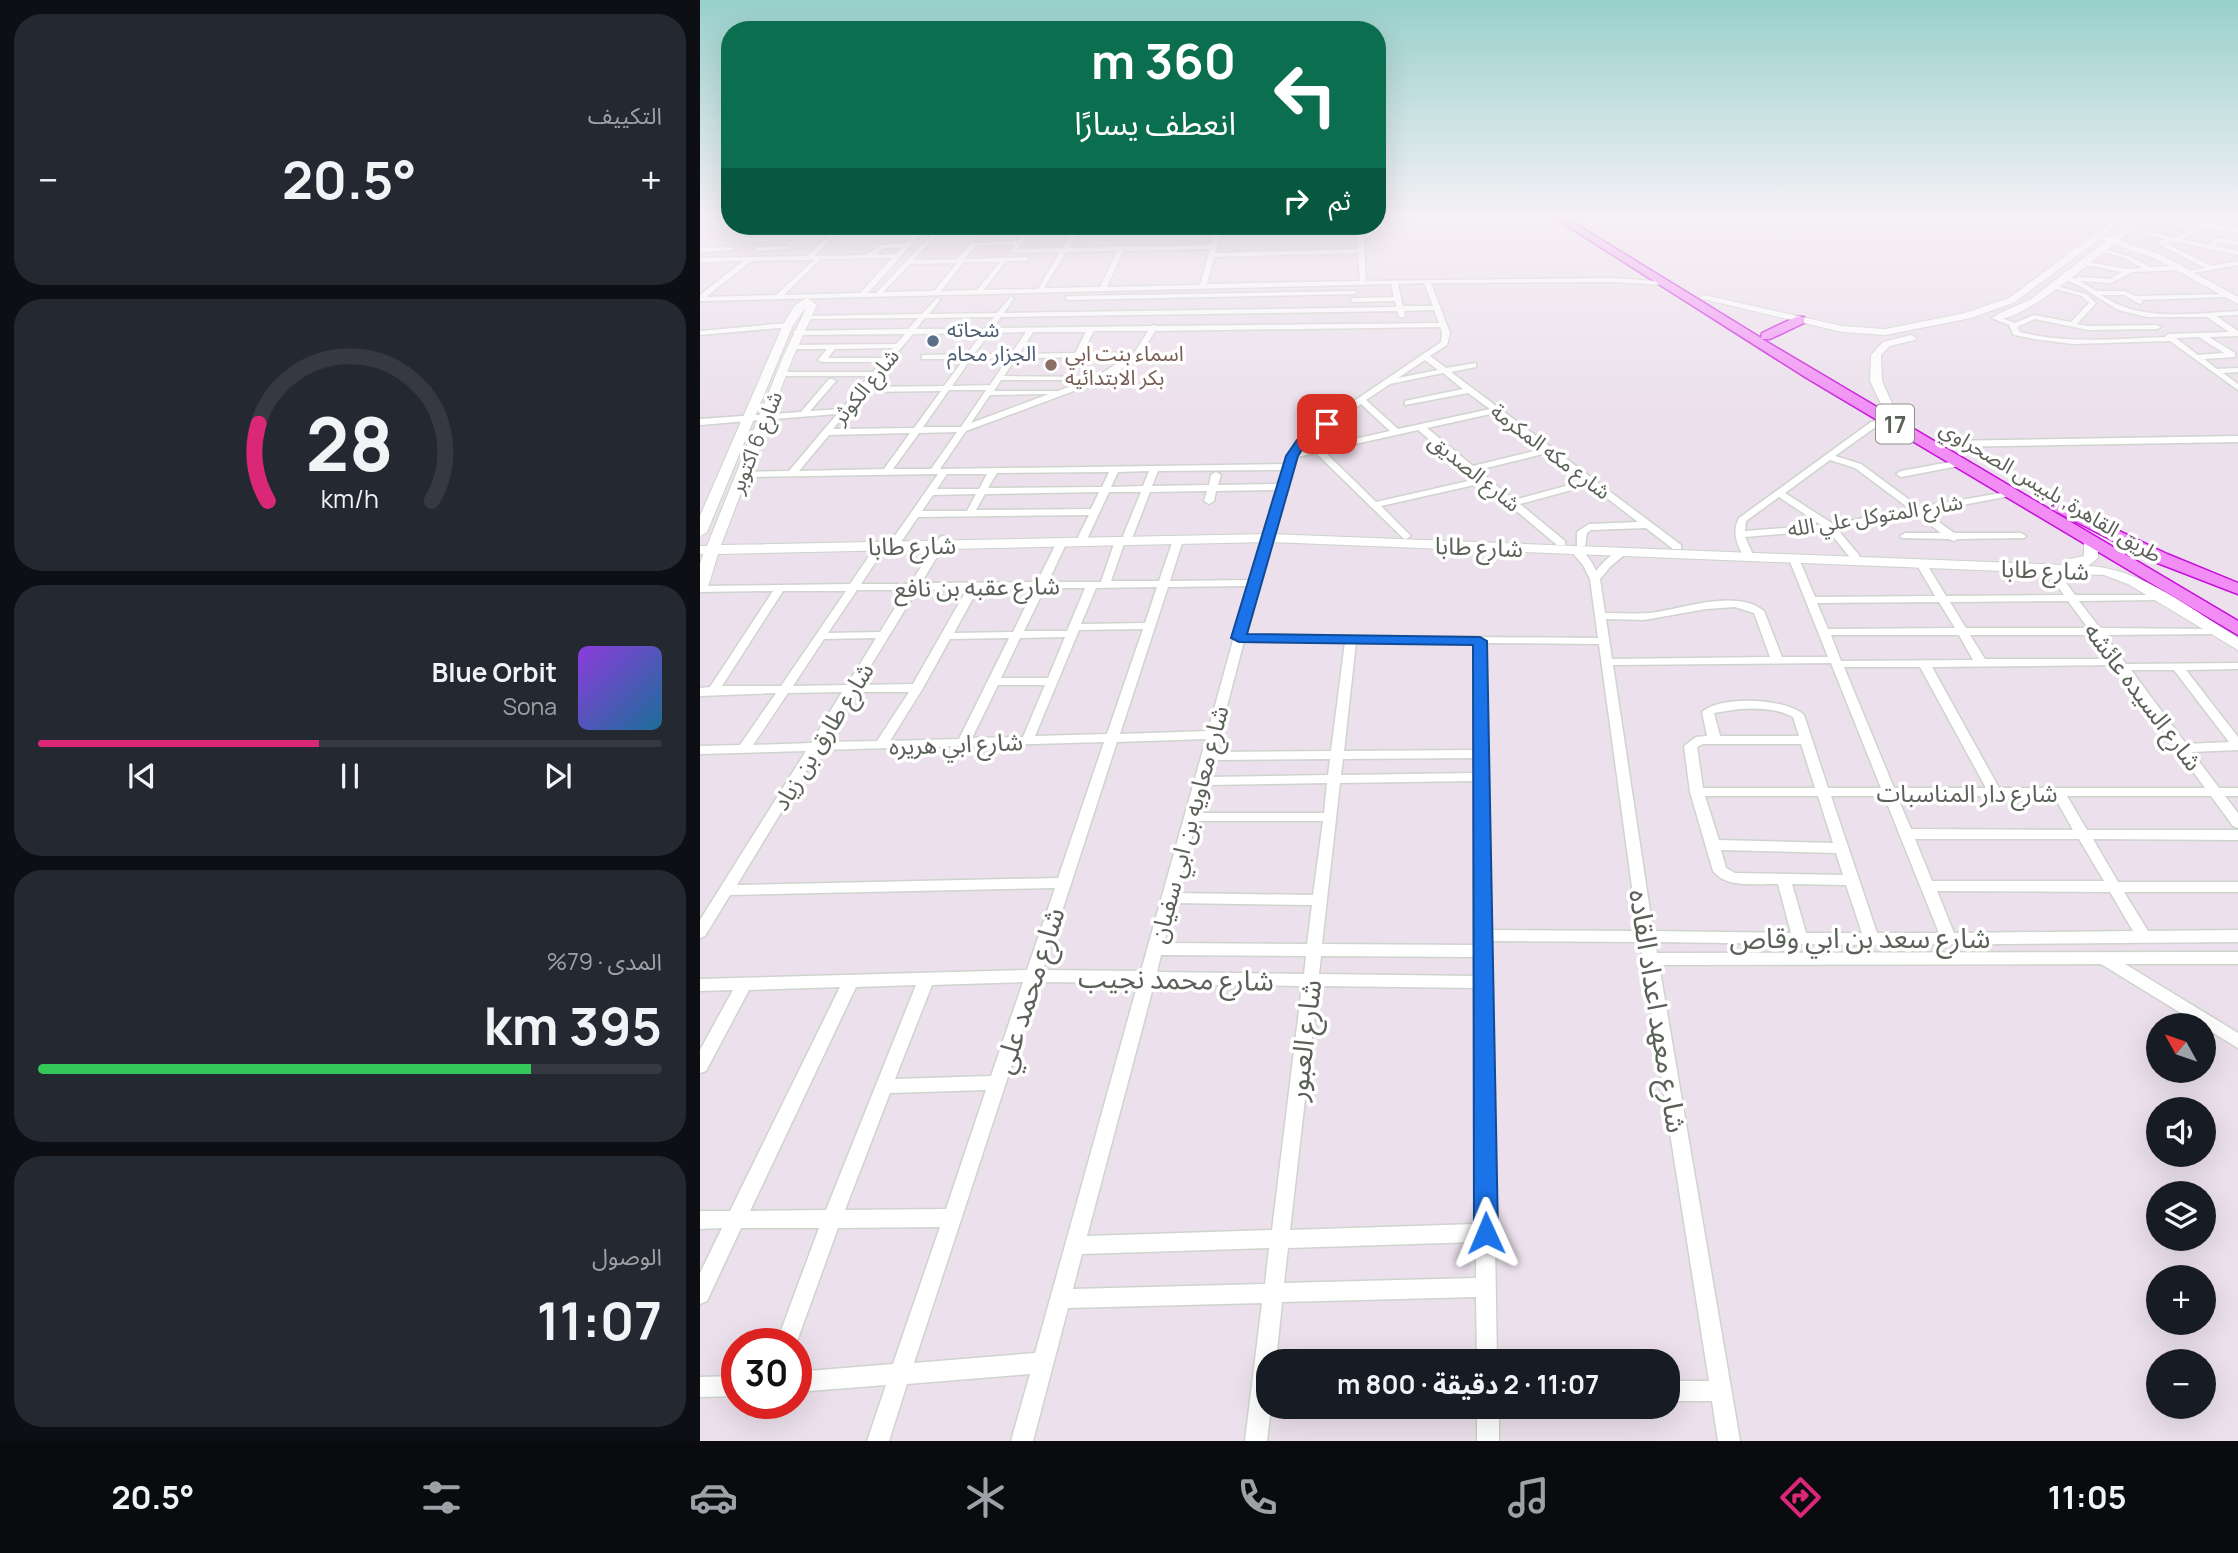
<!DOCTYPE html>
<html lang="ar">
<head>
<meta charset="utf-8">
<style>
	:root { --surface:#171b24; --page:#242831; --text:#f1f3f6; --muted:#9ea1a6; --line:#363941; --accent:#db2777 }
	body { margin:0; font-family:Manrope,"Noto Sans Arabic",sans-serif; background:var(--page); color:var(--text); direction:rtl; height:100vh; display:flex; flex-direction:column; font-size:26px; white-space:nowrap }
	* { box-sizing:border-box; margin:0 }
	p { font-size:23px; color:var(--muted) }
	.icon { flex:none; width:38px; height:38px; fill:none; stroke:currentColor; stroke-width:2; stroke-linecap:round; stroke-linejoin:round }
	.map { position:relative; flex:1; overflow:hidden; direction:ltr }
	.side { display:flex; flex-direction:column; gap:14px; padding:14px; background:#0d0f14; width:700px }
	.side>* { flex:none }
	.hud { position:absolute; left:21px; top:21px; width:665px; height:214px; border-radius:28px; box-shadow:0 7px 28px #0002; direction:rtl; background:#0b6e4f; color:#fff; overflow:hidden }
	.needle { width:46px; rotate:310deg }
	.buttons { position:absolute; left:1446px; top:1013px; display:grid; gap:14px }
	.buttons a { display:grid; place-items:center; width:70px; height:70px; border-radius:50%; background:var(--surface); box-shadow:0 7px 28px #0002; font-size:35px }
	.speed { position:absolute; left:21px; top:1328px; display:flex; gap:14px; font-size:35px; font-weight:700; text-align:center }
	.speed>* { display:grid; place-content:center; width:91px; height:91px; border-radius:50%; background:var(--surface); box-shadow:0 7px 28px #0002; line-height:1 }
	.speed .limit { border:10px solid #d22; background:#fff; color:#111 }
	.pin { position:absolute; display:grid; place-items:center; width:60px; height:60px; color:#fff; margin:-30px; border-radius:14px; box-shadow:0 4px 10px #0006 }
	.me { position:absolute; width:77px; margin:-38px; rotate:359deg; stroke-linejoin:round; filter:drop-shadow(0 0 5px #0008) }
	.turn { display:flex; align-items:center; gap:24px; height:147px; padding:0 35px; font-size:32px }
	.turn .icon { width:91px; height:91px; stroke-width:2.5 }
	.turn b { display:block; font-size:49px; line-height:60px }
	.then { display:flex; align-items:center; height:66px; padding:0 35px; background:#0003; gap:14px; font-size:26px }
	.big { font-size:52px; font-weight:700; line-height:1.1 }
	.side .tile { flex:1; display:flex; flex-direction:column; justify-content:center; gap:10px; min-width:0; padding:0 24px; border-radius:28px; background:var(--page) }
	.side .dial { align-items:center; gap:0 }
	.dial svg { height:182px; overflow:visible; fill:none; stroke:var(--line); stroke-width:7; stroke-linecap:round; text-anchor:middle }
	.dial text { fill:var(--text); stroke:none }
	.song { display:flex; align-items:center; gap:21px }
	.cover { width:84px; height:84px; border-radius:10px; background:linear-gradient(135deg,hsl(270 70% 55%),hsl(200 70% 35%)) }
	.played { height:7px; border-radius:4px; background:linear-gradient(90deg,var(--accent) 45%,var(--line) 45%) }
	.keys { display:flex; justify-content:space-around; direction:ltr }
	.heat { display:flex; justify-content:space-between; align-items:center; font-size:38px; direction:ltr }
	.charge { height:10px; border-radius:5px; background:linear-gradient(90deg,#34c759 79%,var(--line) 0) }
	.trip { position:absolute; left:556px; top:1349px; width:424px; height:70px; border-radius:28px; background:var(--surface); box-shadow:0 7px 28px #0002; font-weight:700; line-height:70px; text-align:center; direction:rtl }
	.tab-bar { display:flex; height:112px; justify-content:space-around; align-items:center; background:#090b0e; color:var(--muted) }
	.tab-bar .icon { width:49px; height:49px }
	.tab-bar .current { color:var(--accent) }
	.tab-bar b { font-size:32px; color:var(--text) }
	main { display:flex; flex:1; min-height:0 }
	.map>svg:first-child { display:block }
</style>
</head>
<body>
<main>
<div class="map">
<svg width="1538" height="1441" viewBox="0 0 1538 1441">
	<rect width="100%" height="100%" fill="#ebe0eb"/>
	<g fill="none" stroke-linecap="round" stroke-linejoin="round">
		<defs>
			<g id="street">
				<path d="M1496 215 1538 219V223L1517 219 1508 224 1538 229V233L1504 227 1482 239 1508 245 1517 238 1538 241V245L1518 242 1514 246 1538 251V255L1477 242 1465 243 1512 266 1538 261V265L1486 274V272L1505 268 1455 242 1466 239 1424 229 1427 227 1476 238 1490 230 1437 219 1440 217 1495 227 1510 218Z"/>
				<rect x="0" y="221" width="30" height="4"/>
				<path d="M222 226H228L168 293H176L240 226 243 228 239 232 374 229 376 226H382L380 229 592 226 589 228 521 229 515 253 658 249 657 232 580 234 577 232 580 230 657 228V226H663L666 281 914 278 968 282V284L966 285 914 282 731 283 750 333 747 345 730 356 746 368 776 363V367L751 372 981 545V549H973L946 528 891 530 887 533 885 546H877V532L889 524 938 522 890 485 820 504 865 541V545H857L783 483 681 506 711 536 706 539 703 538 616 453 597 457 589 476 546 635 898 638 890 579 883 565 869 549 874 546C884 550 892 561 896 571 904 561 913 552 924 548L929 551 911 566 900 579 905 613C920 613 935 614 950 613 983 609 1036 588 1064 611L1082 657H1128L1089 559 1094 556 1099 559 1115 597 1235 596 1217 565 1222 562 1226 563 1246 596 1364 595 1346 570 1351 567 1355 568 1375 595H1462L1463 597 1462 599 1458 600 1379 601 1400 628 1517 629 1519 631 1517 633 1513 634 1405 635 1426 664 1538 663V669L1486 670 1538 737V750L1492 752 1519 788H1538V796H1525L1538 813V828L1533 826 1511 796H1367L1387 830H1538V840L1393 839 1418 882H1538V892H1424L1448 931 1538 930V942L1171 945 955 942 957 953 1538 952V964H1425L1538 1033V1048L1401 964 959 965 1040 1441H1018L1012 1401H968V1381H1009L940 942 790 941 797 1362H777L776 1297 582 1302 576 1362H569V1407H571L567 1441H545L562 1303 368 1308 333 1441H311L330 1374 207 1384 189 1441H167L186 1385 96 1392V1372L193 1364 240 1227 138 1228 96 1344H76L119 1228H41L7 1301 0 1304V1273L22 1228 0 1229V1211H30L140 987 49 990 6 1071 0 1073V1050L33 990 0 991V979L327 970 355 888 30 895 5 936 0 938V920L106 751 0 754V746L40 745 76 693 0 696V688L10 687 73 591 0 592V586L150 584 178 543 182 542 187 545 161 584H210L240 537 243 536 248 539 221 583 337 582 357 542 362 539 367 542 348 582H401L415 541 420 538 425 541 411 581H459L473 540 478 537 483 540 470 581 550 580 576 490 516 491 514 501 509 504 504 501 507 491 450 492 433 536 428 539 423 536 441 492H409L388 537 383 540 378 537 389 515 218 517 201 542 197 543 192 540 238 474 43 477 40 476V472L89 471 137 414 0 425V419L101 412 129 379H132L136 381 110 411 142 409 169 376H82L78 374 82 372H173L181 362H122L118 360 127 349H89V345L196 344 205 334 97 335 93 333 94 331 208 329 218 318 103 319 101 318 105 316 222 314 237 298 240 300 229 314 297 313 311 296 314 298 304 313 696 307 695 301 653 302 650 300 653 298 694 297 691 284 0 301V295L43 261 0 262V258L107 256 133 232 54 234 52 231ZM515 229 511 245 369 248 378 233ZM217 231 206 243 180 245 167 255 114 256 140 232ZM372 233 362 248 318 249 325 238 322 236 317 241 272 243 257 259 213 260 236 236ZM315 245 311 251 314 253 360 252 338 289 284 290 306 261H326L329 259 326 257 264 259 276 246ZM202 247 196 254 175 255 184 248ZM510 249 500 285 407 287 423 251ZM417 251 400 287 344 288 366 252ZM658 253 660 281 507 284 514 257ZM192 258 160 293 84 295 121 259ZM108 260H114L76 295 6 297 51 261ZM264 262H300L277 290 241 291ZM257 263 234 291 183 292 210 264ZM724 283 733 306H703L698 284ZM734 310 739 323 457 326 454 325 451 326 293 328 301 317 697 311 699 316 702 318 705 316 704 311ZM294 317 286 329H216L225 318ZM740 327 742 333 741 342 607 433 589 454 585 464 240 469 266 431 406 379 439 357 455 331ZM394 331H448L434 353H382ZM326 332 311 354H274L290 333ZM333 332H386L375 353 319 354ZM282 333 267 354 222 355V359H264L244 386 168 387 213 334ZM193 348 185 358H128L135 349ZM427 357 396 377 304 376 316 358ZM308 358 290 385 252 386 271 359ZM725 360 738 370 698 378ZM743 373 763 389 705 401V405L768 393 790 409 698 429 666 400 690 384ZM301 380H387L358 391H294ZM249 390H286L261 427H223ZM241 391 214 428 133 429 164 392ZM349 394 271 423 290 395ZM661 404 690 431 601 451 613 437ZM795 413 842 449 773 466 727 428ZM718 430 777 479 676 502 624 451ZM257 432 231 469H193L219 433ZM210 433 184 469 99 471 129 435ZM847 453 884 481 814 500 778 470ZM583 470 577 484 518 485 521 475 516 472 511 475 509 485 452 486 458 471ZM449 471 443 486 411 487 418 472ZM409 472 402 487 288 488 297 473ZM247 474H287L279 489H237ZM399 492 391 509 276 510 285 494ZM276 494 267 511H222L233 495ZM548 586 508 731 420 734 468 587ZM457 587 445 623 381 624 396 588ZM345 588H385L367 631H324ZM267 589 213 684 159 685 217 590ZM278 589H334L313 632 254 633ZM157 590H206L180 632 128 633ZM83 591H146L81 686H22ZM1368 601 1388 628H1266L1250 602ZM1239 602 1255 628 1128 629 1117 603ZM1035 607 1054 613 1070 657 912 659 906 619 944 620 1006 609ZM443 629 407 734 335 736 379 630ZM1131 635H1259L1273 660 1141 661ZM1270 635H1393L1411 659H1285ZM365 637 348 678H301L320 638ZM176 638 147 685 93 686 124 639ZM309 638 259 739 190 741 223 688 250 639ZM544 641 645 642 631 751 515 752ZM656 642 774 643 775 750 644 751ZM786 643 899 644 938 931 790 930ZM1131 663 1181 788H1128L1104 715C1086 698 1020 695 1002 712L1007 736 996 737 984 746 990 792 1013 871C1027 889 1057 883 1078 884L1091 933 953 931 913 665ZM1416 665 1505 788H1299L1232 667ZM1144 667H1220L1286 788H1194ZM1431 670H1474L1529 742 1486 744ZM298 685H345L323 737 272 738ZM142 692 111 743 53 745 88 693ZM154 692H209L177 741 124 742ZM1039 709C1056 708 1077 708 1093 717L1099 736H1020L1014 713ZM506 739 441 971 343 970 417 742ZM404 742 358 878 37 885 119 750ZM1003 744H1101L1115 788H1003L997 747ZM775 758V773L641 775 643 759ZM630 759 628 775 508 777 513 760ZM775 781V945L622 944 640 783ZM627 783 624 813H499L506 785ZM1005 796H1118L1133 843 1019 840ZM1131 796H1184L1239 933H1177ZM1197 796H1354L1373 830 1211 829ZM496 821H623L613 895 477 893ZM1215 839H1379L1404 881H1232ZM1021 850 1136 853 1143 875 1035 873 1026 868ZM1092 884 1146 885 1162 933H1106ZM1237 891 1410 892 1433 931 1254 933ZM475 903 612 905 607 944 464 943ZM461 955 606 956 604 974 457 972ZM621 956 775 957V976L619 974ZM323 982 291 1076 195 1079 232 985ZM339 982 438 983 335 1353 214 1363ZM454 984 602 986 572 1230 387 1236ZM216 985 126 1210 50 1211 156 987ZM618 986 776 988V1224L590 1230ZM286 1090 246 1209 145 1210 190 1093ZM776 1242V1278L584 1283 588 1248ZM569 1248 565 1284 373 1289 382 1254Z"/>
				<path d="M43 238H67L70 240 67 242 41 241Z"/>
				<path d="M87 246 89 249 58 251 55 249 58 247Z"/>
				<path d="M32 247 34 250 0 252V248Z"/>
				<path d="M1400 248 1431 257 1450 267 1479 266 1482 268 1479 270 1432 272 1411 283 1380 281 1396 291H1425L1435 296 1529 294 1530 295 1527 297 1441 300 1443 302 1440 304 1424 295H1401C1441 323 1493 313 1538 311V315L1516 316 1538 331V336L1509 337 1535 353V357L1504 359 1517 369 1538 368V372L1523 373 1538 384V390L1470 341 1373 344 1334 339 1314 335 1309 325 1292 318 1296 316 1315 323 1334 315 1371 322 1389 303 1382 296 1351 288V286L1353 285 1386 294 1396 303 1377 324 1388 326 1457 325 1461 327 1457 329 1388 330 1335 319 1317 327 1320 332C1367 344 1417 339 1465 337L1468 334 1529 332 1507 317H1447L1418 310 1378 285 1362 279 1361 278 1364 276 1376 279 1379 277 1410 279 1422 272 1381 264 1383 261 1427 269 1442 268 1427 259 1400 250ZM1500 337V338L1524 353 1498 355 1476 338Z"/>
				<path d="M654 291 656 292V294L368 300 365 298 368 296Z"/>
				<path d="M88 323 92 325 91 327 0 335V331Z"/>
				<path d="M1190 418 1194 421 1193 423 1177 426 1135 456 1161 464 1219 507 1313 491 1315 493 1310 496 1225 512 1254 533H1321L1326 536 1324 538 1258 539 1254 541 1249 539 1202 538 1200 536 1205 533H1241L1216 514 1137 529 1159 555V559H1151L1128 530 1045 537 1054 557 1049 560 1045 559C1038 546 1031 533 1039 518L1171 422ZM1130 460 1155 468 1210 509 1133 524 1085 493ZM1079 497 1121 525 1045 531 1046 521Z"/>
				<path d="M1538 436V442L1246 447 1242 444 1246 441Z"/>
				<path d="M1261 460 1264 461V465L1201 477 1196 474 1201 471Z"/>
				<path d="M37 1376V1396L0 1397V1377Z"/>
				<rect x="777" y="1407" width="22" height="34"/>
			</g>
			<g id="secondary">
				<path d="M1421 215H1430L1403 236 1411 237 1441 215H1450L1419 240 1462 255 1538 297V304L1456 259 1414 244C1390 262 1324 321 1296 319V315L1331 299 1406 241 1401 238 1315 302 1271 318 1185 335 1142 332 999 298 1004 295 1142 326 1185 329 1265 313 1309 298Z"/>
				<path d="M107 298 117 305 93 357 21 545 569 534 1364 565 1365 560 1384 556V542L1391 538 1398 542V558L1388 566C1441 568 1494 611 1538 638V650L1428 584 1404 575 569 542 18 554 8 587 0 592V564L3 554H0V546H7L83 357 107 306 93 325 7 532 0 536V516L83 325 95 305Z"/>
				<path d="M1211 335 1216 338 1215 340 1190 346 1181 355 1182 381 1196 412 1186 414 1170 381 1171 355 1183 342Z"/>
			</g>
			<g id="highway">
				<path d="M850 215H861L1061 338 1062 333 1096 317H1104V323L1070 339H1062L1538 621V635L1105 377Z"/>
				<path d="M1359 502 1467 554 1538 583V594L1455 562 1353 510 1351 507Z"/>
			</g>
		</defs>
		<use href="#street" stroke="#cfd4ce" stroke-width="3"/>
		<use href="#secondary" stroke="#ccd3cb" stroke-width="2"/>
		<use href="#highway" stroke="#c80fdc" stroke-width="3"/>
		<use href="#street" fill="#fff" fill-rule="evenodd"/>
		<use href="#secondary" fill="#fff" fill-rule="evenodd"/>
		<use href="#highway" fill="#f18df5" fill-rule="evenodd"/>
	</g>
	<linearGradient id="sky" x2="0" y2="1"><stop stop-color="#98d0cc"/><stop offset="0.52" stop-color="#f6f1f6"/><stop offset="1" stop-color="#f6f1f6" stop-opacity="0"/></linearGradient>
	<rect width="1538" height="416" fill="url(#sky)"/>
	<path fill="#1a73e8" stroke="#114b97" stroke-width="2" d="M627 420 631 421V426L605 445 598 456 547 634 780 637 787 641 798 1233 795 1241 786 1244 777 1241 774 1233 773 645 539 642 531 638 586 456 597 440Z"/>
	<circle fill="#5c6f8a" stroke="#fff" stroke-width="2.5" cx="233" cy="341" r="7"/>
	<circle fill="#8d6e63" stroke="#fff" stroke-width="2.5" cx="351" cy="365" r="7"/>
	<g text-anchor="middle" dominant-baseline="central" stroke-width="7" stroke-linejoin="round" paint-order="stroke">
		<g font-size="21" fill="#4e5e75" stroke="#fff" text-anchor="start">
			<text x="247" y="329">شحاته<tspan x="247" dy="24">الجزار محام</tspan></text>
		</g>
		<g font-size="21" fill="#785e54" stroke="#fff" text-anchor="start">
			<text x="365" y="353">اسماء بنت ابي<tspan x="365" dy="24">بكر الابتدائيه</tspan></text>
		</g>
		<g font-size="21" fill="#5b6059" stroke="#fff">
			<text transform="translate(165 386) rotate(-50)">شارع الكوثر</text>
			<text transform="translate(55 442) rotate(-68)">شارع 6 اكتوبر</text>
			<text transform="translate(851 451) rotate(37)">شارع مكه المكرمة</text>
			<text transform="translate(775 472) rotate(39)">شارع الصديق</text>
			<text transform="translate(1351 491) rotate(31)">طريق القاهرة, بلبيس الصحراوي</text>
			<text transform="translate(1175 515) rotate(-9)">شارع المتوكل علي الله</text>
		</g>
		<rect fill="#fff" stroke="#8c908b" stroke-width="2" x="1176" y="404.5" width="38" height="39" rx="5"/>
		<g font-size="23" font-weight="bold" fill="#5b6059">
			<text x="1195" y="424">17</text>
		</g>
		<g font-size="24" fill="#5b6059" stroke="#fff">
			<text transform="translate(212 545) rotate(-1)">شارع طابا</text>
			<text transform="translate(779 546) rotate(2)">شارع طابا</text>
			<text transform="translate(1345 569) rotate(2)">شارع طابا</text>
			<text transform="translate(277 586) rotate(-1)">شارع عقبه بن نافع</text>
			<text transform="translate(1444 696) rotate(53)">شارع السيده عائشه</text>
			<text transform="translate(122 736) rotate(-58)">شارع طارق بن زياد</text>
			<text transform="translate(256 743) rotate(-2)">شارع ابي هريره</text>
			<text x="1267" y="792">شارع دار المناسبات</text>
			<text transform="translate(488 824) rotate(-75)">شارع معاويه بن ابي سفيان</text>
		</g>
		<g font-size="28" fill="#5b6059" stroke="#fff">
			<text x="1160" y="937">شارع سعد بن ابي وقاص</text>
			<text transform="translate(476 978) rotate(1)">شارع محمد نجيب</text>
			<text transform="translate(328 990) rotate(-72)">شارع محمد علي</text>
			<text transform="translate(959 1011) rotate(81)">شارع معهد اعداد القاده</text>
			<text transform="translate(603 1040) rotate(-83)">شارع العبور</text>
		</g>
	</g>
</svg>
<div class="buttons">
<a><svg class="needle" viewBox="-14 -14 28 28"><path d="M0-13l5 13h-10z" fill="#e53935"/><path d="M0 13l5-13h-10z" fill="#9ea1a6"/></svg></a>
<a><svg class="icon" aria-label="sound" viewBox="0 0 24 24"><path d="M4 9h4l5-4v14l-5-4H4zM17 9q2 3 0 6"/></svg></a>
<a><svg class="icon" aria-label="layers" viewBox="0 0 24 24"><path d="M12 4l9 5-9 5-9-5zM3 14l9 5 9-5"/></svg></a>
<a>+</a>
<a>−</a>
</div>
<div class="speed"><div class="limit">30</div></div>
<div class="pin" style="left:627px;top:424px;background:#d93025"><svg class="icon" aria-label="arrive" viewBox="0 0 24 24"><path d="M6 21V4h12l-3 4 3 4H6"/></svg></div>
<svg class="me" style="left:786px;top:1233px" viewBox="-20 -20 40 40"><path d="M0-17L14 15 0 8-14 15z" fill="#1a73e8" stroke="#fff" stroke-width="4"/></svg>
<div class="trip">11:07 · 2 دقيقة · 800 m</div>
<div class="hud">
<div class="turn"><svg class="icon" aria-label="left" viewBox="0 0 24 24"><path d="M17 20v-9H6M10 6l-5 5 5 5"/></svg><div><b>360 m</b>انعطف يسارًا</div></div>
<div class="then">ثم<svg class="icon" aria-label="right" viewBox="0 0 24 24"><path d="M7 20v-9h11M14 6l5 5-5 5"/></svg></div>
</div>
</div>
<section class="side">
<div class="tile"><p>التكييف</p>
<div class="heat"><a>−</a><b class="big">20.5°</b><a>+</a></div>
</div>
<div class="tile dial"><svg viewBox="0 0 100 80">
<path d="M14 69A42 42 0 1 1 86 69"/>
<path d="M14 69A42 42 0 0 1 10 35" stroke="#db2777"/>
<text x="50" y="56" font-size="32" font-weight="700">28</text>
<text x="50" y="72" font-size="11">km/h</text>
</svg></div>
<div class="tile">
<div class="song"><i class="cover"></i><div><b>Blue Orbit</b><p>Sona</p></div></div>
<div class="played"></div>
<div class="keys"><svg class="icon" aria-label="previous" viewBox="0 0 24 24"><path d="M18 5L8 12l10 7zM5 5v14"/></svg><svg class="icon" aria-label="pause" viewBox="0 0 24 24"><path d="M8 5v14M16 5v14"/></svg><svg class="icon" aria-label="next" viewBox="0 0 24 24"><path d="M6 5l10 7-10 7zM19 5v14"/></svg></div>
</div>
<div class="tile"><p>المدى · 79%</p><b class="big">395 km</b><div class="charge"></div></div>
<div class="tile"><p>الوصول</p><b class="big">11:07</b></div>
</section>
</main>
<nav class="tab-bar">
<b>11:05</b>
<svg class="icon current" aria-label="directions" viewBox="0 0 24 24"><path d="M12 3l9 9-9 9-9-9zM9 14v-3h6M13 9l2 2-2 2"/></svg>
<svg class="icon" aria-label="music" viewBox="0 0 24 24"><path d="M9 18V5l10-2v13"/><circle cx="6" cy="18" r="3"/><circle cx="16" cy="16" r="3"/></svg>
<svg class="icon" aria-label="phone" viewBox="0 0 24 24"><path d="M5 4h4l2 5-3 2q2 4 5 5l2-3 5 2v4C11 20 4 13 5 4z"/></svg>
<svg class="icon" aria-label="climate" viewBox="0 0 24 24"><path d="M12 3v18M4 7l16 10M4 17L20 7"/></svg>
<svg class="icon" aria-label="car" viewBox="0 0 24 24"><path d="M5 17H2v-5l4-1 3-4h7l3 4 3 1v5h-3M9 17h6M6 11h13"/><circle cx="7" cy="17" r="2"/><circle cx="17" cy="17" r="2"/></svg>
<svg class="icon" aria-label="filters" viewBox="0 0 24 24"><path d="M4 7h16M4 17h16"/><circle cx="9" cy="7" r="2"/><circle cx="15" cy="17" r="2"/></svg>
<b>20.5°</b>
</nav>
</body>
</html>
